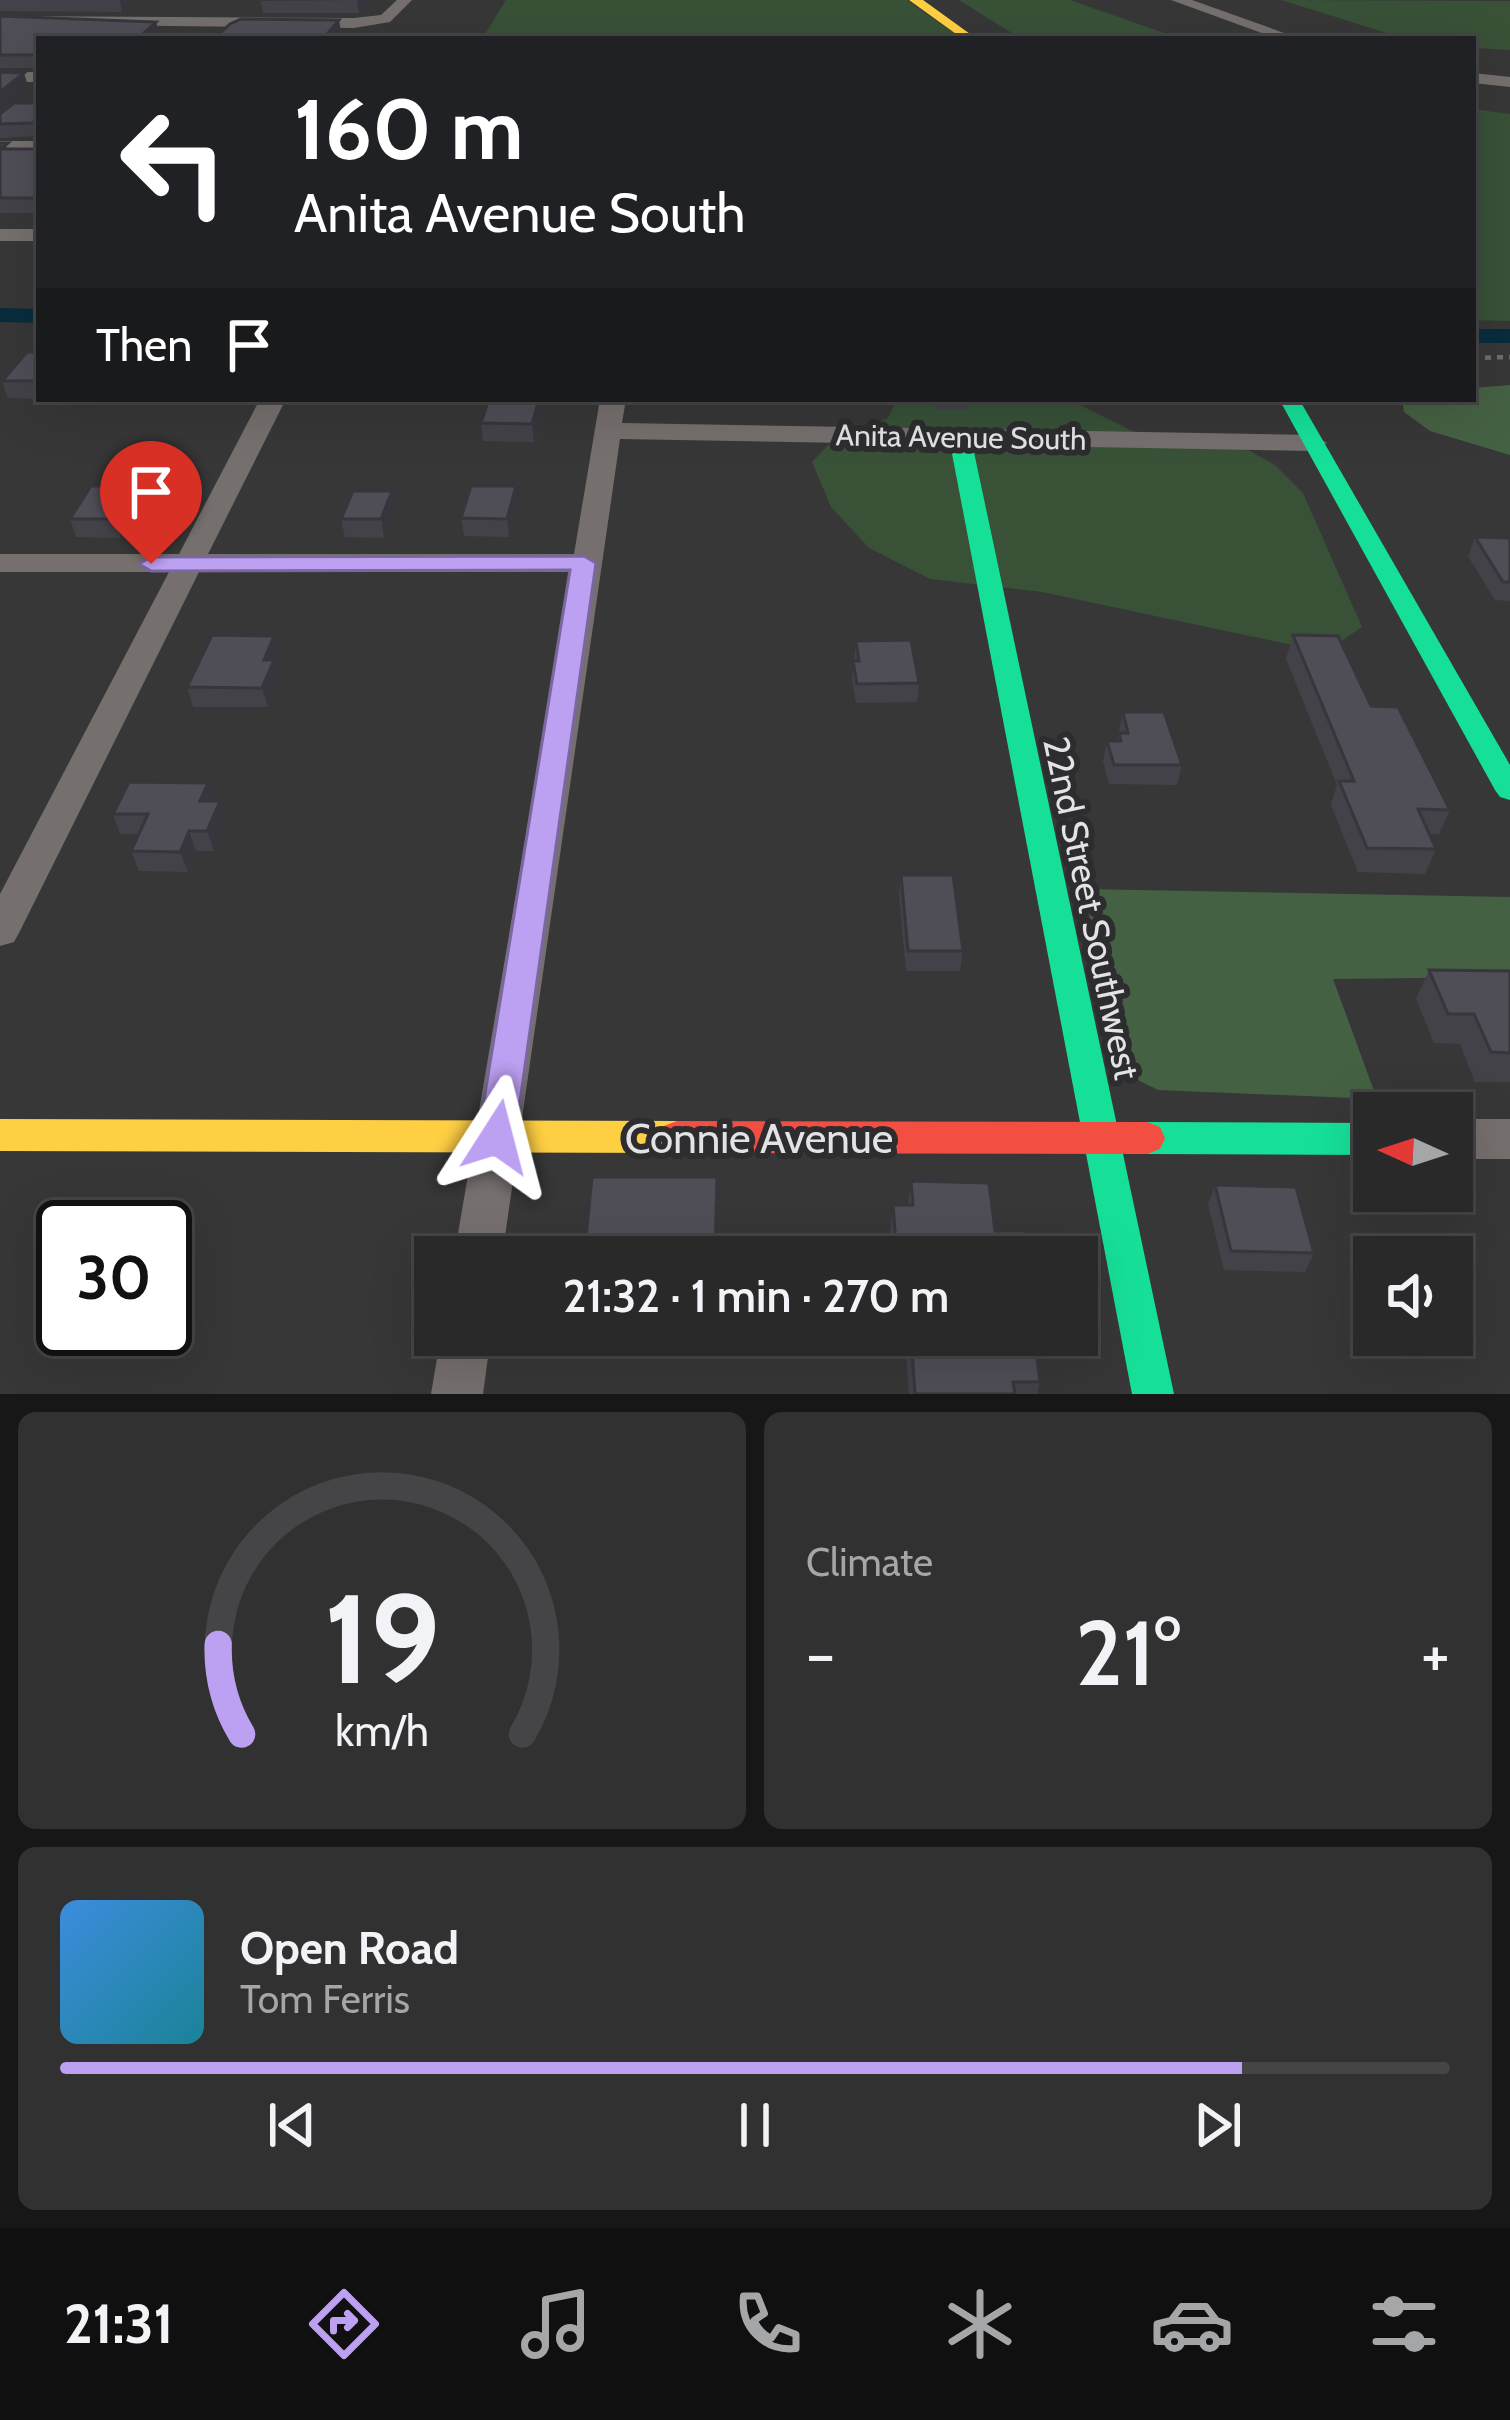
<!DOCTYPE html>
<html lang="en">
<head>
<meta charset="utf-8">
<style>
	:root { --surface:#29292a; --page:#313132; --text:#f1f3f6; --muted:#a5a6a8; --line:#454547; --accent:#bca0f2 }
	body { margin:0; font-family:Cabin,sans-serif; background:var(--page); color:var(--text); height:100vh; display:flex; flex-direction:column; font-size:45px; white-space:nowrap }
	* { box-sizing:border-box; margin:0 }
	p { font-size:39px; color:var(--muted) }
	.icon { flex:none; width:66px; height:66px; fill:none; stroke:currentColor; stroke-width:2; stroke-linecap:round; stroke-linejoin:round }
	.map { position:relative; height:1394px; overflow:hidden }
	.panel { display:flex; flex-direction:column; gap:18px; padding:18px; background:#171717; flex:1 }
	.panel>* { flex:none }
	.guide { position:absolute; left:36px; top:36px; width:1440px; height:366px; border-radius:0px; box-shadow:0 12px 48px #0002,0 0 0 3px var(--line); background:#202124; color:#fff; overflow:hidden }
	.needle { width:78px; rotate:273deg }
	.fabs { position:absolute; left:1353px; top:1092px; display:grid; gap:24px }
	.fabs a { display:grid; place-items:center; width:120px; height:120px; border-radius:0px; background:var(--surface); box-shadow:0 12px 48px #0002,0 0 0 3px var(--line); font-size:60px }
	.speed { position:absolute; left:36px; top:1200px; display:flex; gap:24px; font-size:60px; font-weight:700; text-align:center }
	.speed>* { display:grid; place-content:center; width:156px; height:156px; border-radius:50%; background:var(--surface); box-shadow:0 12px 48px #0002,0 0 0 3px var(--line); line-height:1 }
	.speed .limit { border:6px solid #111; border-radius:18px; background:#fff; color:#111 }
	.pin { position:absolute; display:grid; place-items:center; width:102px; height:102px; color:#fff; margin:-123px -51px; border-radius:50% 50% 50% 0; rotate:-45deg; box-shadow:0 0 12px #0007 }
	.pin .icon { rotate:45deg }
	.me { position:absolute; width:132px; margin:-66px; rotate:9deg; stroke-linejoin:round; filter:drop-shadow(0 0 9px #0008) }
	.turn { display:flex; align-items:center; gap:42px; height:252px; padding:0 60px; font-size:54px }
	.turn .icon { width:156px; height:156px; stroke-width:2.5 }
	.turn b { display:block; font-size:84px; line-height:102px }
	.then { display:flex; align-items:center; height:114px; padding:0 60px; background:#0003; gap:24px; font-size:45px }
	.big { font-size:90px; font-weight:600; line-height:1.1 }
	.panel .widget { flex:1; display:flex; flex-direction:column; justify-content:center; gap:18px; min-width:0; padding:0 42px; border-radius:18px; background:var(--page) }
	.panel .dial { align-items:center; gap:0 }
	.dial svg { height:312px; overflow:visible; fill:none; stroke:var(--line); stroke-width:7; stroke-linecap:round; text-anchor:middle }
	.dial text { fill:var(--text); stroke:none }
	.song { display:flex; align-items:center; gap:36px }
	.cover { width:144px; height:144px; border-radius:18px; background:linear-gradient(135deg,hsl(210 70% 55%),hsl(190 70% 35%)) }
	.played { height:12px; border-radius:6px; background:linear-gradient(90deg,var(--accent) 85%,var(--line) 85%) }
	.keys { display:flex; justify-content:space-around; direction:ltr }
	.heat { display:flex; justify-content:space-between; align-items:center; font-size:66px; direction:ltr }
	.panel .tiles { flex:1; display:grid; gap:18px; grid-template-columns:1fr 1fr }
	.widget:last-child { grid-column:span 2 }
	.trip { position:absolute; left:414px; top:1236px; width:684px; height:120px; border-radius:0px; background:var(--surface); box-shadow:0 12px 48px #0002,0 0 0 3px var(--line); font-weight:600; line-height:120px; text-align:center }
	.tab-bar { display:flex; height:192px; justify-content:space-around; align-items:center; background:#101011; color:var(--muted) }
	.tab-bar .icon { width:84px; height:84px }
	.tab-bar .active { color:var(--accent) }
	.tab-bar b { font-size:54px; color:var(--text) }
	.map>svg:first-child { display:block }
</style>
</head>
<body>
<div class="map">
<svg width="1510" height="1394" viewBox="0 0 1510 1394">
	<rect width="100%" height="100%" fill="#373738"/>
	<g fill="#385137">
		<path d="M506 0H907L962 39H482Z"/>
		<path d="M959 0H1070L1181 39H1021Z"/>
		<path d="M1281 0 1510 1V50L1473 48V39H1406Z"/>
		<path d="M1473 109 1510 114V321L1473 320Z"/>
		<path d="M897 399H1068L1136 433 1239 445 1275 465 1303 493 1362 627 1334 646 1306 648 1042 592 930 579 869 548 831 507 812 462 832 441 888 418Z"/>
	</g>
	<g fill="#456143">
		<path d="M1510 385V455L1430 431 1404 412 1403 405 1418 399H1473V388Z"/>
		<path d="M1084 889 1510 897V977L1333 979 1377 1099 1158 1090 1138 1080 1119 1056Z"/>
	</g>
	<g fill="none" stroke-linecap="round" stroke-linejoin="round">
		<g fill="#092c3d" fill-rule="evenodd">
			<path d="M0 308 39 309V323L0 322Z"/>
			<rect x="1473" y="329" width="37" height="14"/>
		</g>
		<path stroke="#706c6b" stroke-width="4.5" stroke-dasharray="6 6" stroke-linecap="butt" d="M1473 358 1510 357"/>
		<g fill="#756f6d" fill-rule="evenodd">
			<path d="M397 0H412L390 22 354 28 0 24V16L354 18 381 15Z"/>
			<path d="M1171 0H1192L1301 39H1278Z"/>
			<rect x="0" y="72" width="39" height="10"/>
			<path d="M1473 73 1510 77V87L1473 83Z"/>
			<rect x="0" y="141" width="39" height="12"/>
			<rect x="0" y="229" width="39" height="12"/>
			<path d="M260 399H286L208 554H574L600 399H626L622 423 1314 435 1327 443 1314 451 620 439 502 1257H454L571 572H199L20 931 14 942 0 946V894L169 572H0V554H179Z"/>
			<rect x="1452" y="1119" width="58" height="40"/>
			<path d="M441 1335H491L483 1394H431Z"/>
		</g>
		<g fill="#16e098" fill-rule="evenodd">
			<path d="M1279 399H1299L1510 765V800L1500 797 1495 790Z"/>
			<path d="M960 432 971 438 1174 1394H1132L949 438Z"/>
			<path d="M1147 1122 1374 1123V1155L1147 1154 1134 1149 1129 1138 1134 1127Z"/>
		</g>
		<g fill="#ffcf43" fill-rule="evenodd">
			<path d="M909 0H923L977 39H963Z"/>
			<path d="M0 1119 677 1121 690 1126 695 1137 690 1148 677 1153 0 1151Z"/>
		</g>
		<path fill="#f24e42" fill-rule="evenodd" d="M677 1121 1147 1122 1160 1127 1165 1138 1160 1149 1147 1154 677 1153 664 1148 659 1137 664 1126Z"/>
	</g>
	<g fill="#444249">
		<path d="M0 0H138L122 12 0 11Z"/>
		<path d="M370 0 359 13H263L261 1Z"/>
		<path d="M0 16 156 22 159 34 154 39H39V68H0Z"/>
		<path d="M39 103 37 136 0 138V114Z"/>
		<path d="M0 143 9 149H39V213H0Z"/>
		<path d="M39 352V399L8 398 2 381Z"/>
		<path d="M489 399H541L542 412 534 442 483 441 481 423Z"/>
		<path d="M751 399H878V405H766V400Z"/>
		<path d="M935 399H968L967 410H936Z"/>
		<path d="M142 504 121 538 76 537 70 519Z"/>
		<path d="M518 504 509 537 464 536 461 518Z"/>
		<path d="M395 509 384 538 345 537 341 519Z"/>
		<path d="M1475 537 1510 538V601L1495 600 1468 556Z"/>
		<path d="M1293 635 1371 706 1450 810 1439 834H1429L1436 849 1425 874 1358 872 1331 805 1337 785 1286 659Z"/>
		<path d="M856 641 919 683 917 702 856 703 852 680Z"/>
		<path d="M279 655 275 664 279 680 268 707H193L187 687Z"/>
		<path d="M1123 712 1182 765 1177 785 1109 784 1103 761 1107 741H1117Z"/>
		<path d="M208 783 214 801H220L227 820 214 851H196L188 872 139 871 131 851 139 834H120L113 814Z"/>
		<path d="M901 875 963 951 960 971H906L899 895Z"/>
		<path d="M1429 970 1510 971V1082H1475L1460 1044 1434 1043 1416 999Z"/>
		<path d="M717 1177V1257H584Z"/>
		<path d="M911 1181 995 1231 1029 1257H891L890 1234 893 1205H908Z"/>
		<path d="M1215 1185 1314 1253 1305 1272 1224 1270 1208 1204Z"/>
		<path d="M909 1335H1034L1040 1382 1037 1394H909L906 1355Z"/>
	</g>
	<g fill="#37363c">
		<path d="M120 0H138L122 12Z"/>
		<path d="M358 0H370L359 13 357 1Z"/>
		<path d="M339 20 341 32 336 39H323Z"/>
		<path d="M156 22 159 34 154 39H137Z"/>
		<path d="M24 73 28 86 1 107 0 92Z"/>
		<path d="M39 117V135L37 136 32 123Z"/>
		<path d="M539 399H541L542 412 534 442 532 424Z"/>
		<path d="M136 486 142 504 121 538 115 519Z"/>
		<path d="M516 486 518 504 509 537 507 519Z"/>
		<path d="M392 491 395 509 384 538 381 519Z"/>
		<path d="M274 636 279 655 275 664 279 680 268 707 262 688 264 660Z"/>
		<path d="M208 783 215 803 200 801Z"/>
		<path d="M220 801 227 820 214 851 207 831Z"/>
		<path d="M189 831 196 851 188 872 180 852Z"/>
		<path d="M717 1177 718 1206 717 1257H715Z"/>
	</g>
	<g fill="#4f4d55" stroke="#37363c" stroke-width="3">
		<path d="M0 16 156 22 137 39H39V61L35 55H0Z"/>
		<path d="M241 19 339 20 323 39H214L230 24Z"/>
		<path d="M0 72 24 73 0 92Z"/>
		<path d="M14 103H39V117L32 123 0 124V114Z"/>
		<path d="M0 143H8L1 149H39V198H0Z"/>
		<path d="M27 352H39V381H2Z"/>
		<path d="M489 399H539L532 424 481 423Z"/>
		<path d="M91 486H136L115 519H70Z"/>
		<path d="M471 486H516L507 519 461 518Z"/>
		<path d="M353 491H392L381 519H341Z"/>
		<path d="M1475 537 1510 538V582H1503Z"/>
		<path d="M212 635 274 636 264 660H274L262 688 187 687Z"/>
		<path d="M1293 635 1338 636 1371 706 1398 707 1450 810 1418 809 1436 849 1367 848 1339 781H1354Z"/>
		<path d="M911 640 919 683 857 684 853 661H859L856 641Z"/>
		<path d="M1123 712H1164L1182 765H1114L1107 741H1121L1119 733H1128Z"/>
		<path d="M129 782 208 783 200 801H220L207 831H189L180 852 131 851 148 814H113Z"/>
		<path d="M901 875H953L963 951H908Z"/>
		<path d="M1429 970 1510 971V1053L1491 1052 1474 1014H1448Z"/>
		<path d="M592 1177H717L715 1255 584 1257Z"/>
		<path d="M911 1181 989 1183 995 1231H1026L1029 1257H918L917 1243H896L893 1205H913Z"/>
		<path d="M1215 1185 1296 1187 1314 1253 1231 1251Z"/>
		<path d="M911 1335H1034L1040 1382H1013L1015 1394H915Z"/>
	</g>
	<path fill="#bca0f2" stroke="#7a689d" stroke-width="3" d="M584 556 596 563 515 1137 510 1148 497 1153 484 1148 478 1137 570 570 151 571 139 564 151 557Z"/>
	<g text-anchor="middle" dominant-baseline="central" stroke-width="12" stroke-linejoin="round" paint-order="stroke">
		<g font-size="30" fill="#e3e2e4" stroke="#2d2c2f">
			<text transform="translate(961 437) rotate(1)">Anita Avenue South</text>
		</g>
		<g font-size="36" fill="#e3e2e4" stroke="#2d2c2f">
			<text transform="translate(1092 908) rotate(78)">22nd Street Southwest</text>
		</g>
		<g font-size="42" fill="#e3e2e4" stroke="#2d2c2f">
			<text x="759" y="1138">Connie Avenue</text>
		</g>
	</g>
</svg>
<div class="fabs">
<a><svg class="needle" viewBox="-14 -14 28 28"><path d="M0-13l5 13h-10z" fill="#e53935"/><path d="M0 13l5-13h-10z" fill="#a5a6a8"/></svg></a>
<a><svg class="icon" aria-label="sound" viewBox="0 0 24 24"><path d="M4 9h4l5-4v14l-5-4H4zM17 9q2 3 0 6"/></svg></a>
</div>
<div class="speed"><div class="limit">30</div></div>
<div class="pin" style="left:151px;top:564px;background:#d93025"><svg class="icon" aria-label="arrive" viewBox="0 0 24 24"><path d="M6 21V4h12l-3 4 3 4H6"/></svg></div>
<svg class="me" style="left:497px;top:1137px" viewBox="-20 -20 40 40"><path d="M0-17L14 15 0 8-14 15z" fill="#bca0f2" stroke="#fff" stroke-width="4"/></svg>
<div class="trip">21:32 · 1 min · 270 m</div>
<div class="guide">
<div class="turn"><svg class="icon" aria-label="left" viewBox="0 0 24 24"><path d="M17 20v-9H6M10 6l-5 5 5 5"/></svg><div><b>160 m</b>Anita Avenue South</div></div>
<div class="then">Then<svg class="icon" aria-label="arrive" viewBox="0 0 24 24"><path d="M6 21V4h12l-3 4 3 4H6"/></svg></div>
</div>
</div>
<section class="panel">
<div class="tiles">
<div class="widget dial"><svg viewBox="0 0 100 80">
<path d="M14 69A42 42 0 1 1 86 69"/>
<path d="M14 69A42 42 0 0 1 8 46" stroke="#bca0f2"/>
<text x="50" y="56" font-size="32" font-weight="700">19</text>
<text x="50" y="72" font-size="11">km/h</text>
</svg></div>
<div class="widget"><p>Climate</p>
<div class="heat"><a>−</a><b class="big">21°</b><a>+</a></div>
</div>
<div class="widget">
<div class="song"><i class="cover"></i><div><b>Open Road</b><p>Tom Ferris</p></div></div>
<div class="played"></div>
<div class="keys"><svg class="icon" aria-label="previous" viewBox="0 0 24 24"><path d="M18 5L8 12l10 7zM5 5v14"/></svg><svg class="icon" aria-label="pause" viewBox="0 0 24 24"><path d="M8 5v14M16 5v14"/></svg><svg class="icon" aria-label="next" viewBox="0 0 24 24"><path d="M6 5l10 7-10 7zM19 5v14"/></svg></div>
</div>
</div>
</section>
<nav class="tab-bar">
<b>21:31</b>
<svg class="icon active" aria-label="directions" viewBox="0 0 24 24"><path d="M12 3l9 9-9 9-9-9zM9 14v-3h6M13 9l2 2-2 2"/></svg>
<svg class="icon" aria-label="music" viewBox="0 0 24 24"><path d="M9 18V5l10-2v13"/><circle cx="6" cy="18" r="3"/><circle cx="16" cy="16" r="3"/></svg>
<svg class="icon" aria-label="phone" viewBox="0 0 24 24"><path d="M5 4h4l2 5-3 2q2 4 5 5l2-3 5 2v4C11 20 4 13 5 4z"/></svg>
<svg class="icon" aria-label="climate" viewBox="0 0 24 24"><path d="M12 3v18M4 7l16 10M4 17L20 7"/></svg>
<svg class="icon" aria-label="car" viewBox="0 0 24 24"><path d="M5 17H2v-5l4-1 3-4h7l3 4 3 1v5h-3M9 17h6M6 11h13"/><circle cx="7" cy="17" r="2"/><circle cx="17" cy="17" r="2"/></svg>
<svg class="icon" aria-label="filters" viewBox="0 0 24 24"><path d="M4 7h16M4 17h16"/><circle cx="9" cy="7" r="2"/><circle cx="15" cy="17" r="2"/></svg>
</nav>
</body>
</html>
